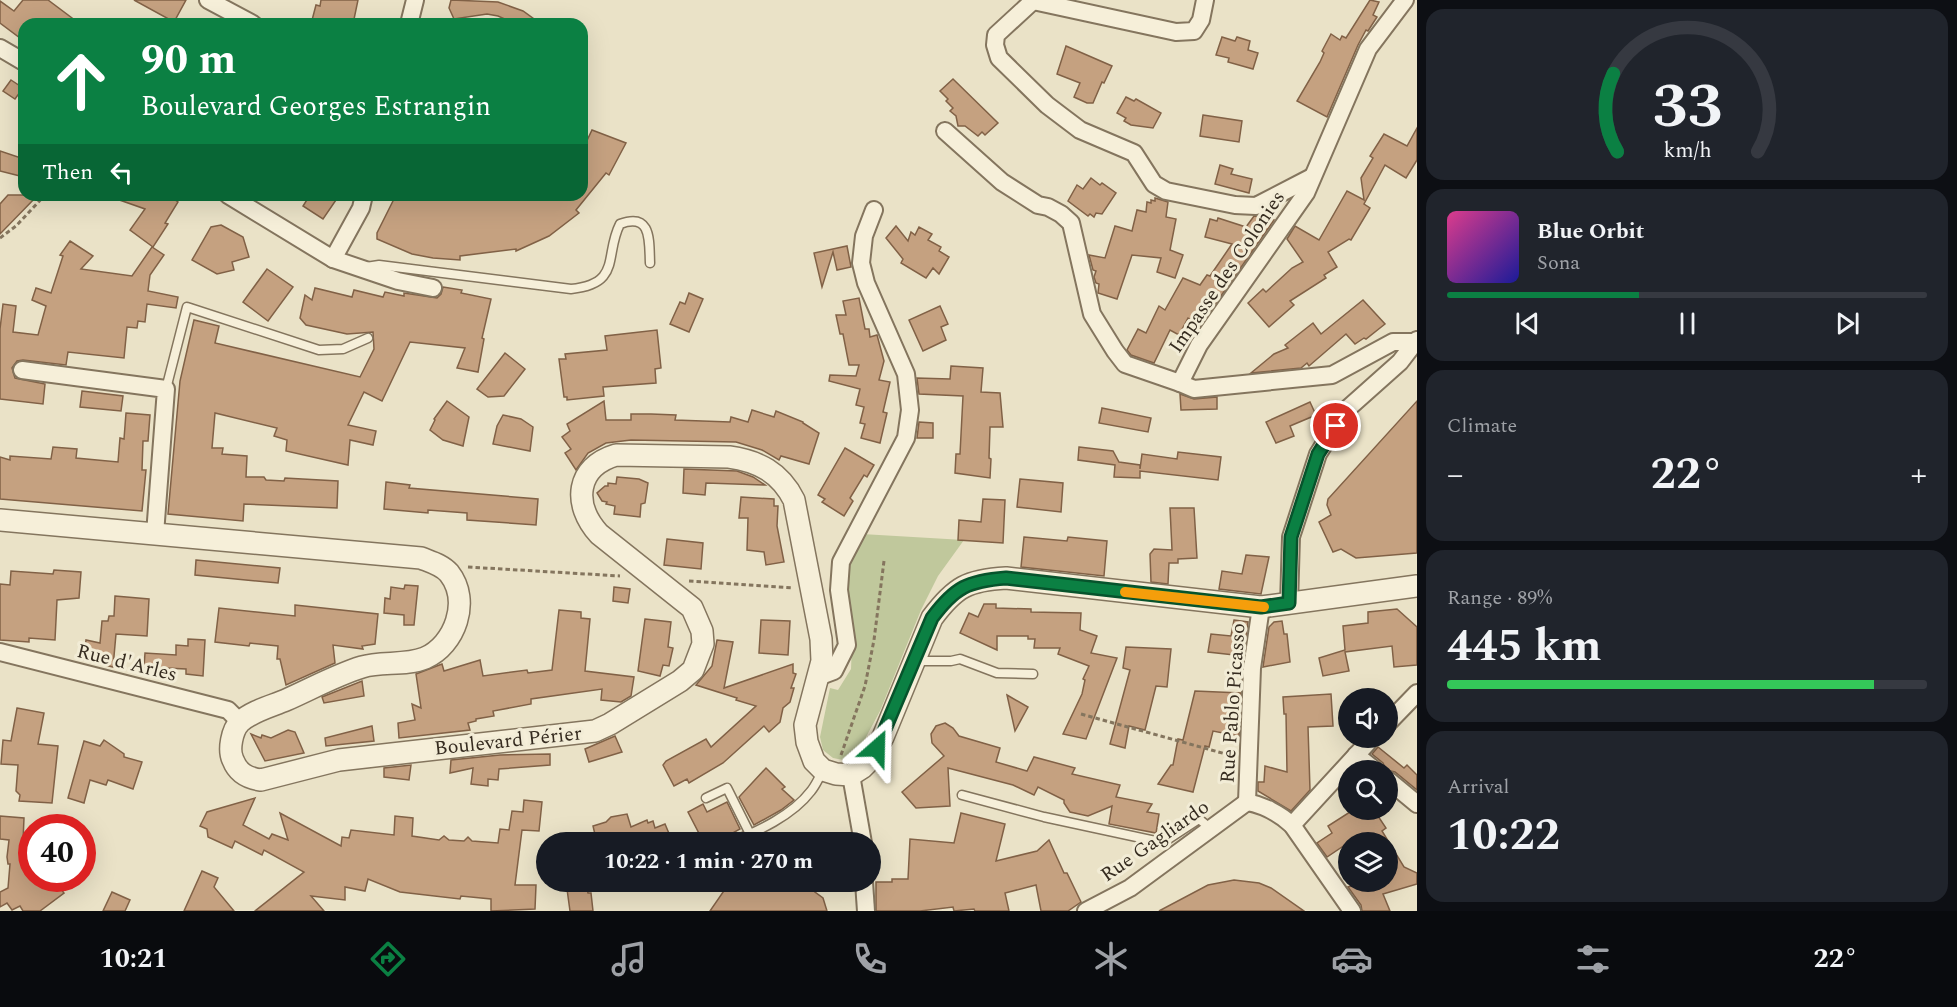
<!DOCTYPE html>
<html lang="en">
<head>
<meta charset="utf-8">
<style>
	:root { --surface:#171b24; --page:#20242c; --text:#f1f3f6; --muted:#9ea1a6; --line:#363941; --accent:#0b8043 }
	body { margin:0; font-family:Spectral,serif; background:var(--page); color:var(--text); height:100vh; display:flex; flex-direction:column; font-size:22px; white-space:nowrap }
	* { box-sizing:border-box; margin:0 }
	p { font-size:20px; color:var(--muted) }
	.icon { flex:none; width:33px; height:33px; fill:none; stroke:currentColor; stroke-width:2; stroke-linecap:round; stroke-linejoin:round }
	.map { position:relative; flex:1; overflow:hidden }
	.side { display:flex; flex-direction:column; gap:9px; padding:9px; background:#0d0f14; width:540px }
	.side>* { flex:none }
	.top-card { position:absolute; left:18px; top:18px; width:570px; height:183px; border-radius:18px; box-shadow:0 6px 24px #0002; background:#0b8043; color:#fff; overflow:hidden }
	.buttons { position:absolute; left:1338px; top:688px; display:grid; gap:12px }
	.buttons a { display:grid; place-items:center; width:60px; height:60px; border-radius:50%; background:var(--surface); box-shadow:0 6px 24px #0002; font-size:30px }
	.speed { position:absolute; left:18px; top:814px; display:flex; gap:12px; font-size:30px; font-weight:700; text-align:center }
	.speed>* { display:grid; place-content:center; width:78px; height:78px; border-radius:50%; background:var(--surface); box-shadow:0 6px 24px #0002; line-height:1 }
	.speed .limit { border:9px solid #d22; background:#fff; color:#111 }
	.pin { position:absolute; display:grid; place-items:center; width:51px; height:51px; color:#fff; margin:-26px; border:3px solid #fff; border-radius:50%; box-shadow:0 2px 6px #0007 }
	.me { position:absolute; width:66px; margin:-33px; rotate:25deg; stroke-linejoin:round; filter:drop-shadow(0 0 4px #0008) }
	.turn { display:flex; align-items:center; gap:21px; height:126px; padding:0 24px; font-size:27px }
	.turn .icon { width:78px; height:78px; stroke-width:2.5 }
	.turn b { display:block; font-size:42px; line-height:51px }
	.then { display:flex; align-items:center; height:57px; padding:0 24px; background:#0003; gap:12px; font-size:22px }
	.big { font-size:45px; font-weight:700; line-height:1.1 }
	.side .widget { flex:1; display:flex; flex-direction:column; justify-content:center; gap:9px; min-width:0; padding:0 21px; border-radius:18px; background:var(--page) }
	.side .dial { align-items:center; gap:0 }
	.dial svg { height:156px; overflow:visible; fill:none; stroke:var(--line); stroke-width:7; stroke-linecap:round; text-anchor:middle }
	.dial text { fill:var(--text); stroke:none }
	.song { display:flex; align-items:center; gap:18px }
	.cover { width:72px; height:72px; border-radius:9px; background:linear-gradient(135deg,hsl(330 70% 55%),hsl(240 70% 35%)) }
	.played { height:6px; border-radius:3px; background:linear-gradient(90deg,var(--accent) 40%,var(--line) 40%) }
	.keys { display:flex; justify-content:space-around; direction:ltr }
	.heat { display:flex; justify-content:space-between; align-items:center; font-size:33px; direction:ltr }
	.charge { height:9px; border-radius:4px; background:linear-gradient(90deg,#34c759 89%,var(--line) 0) }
	.trip { position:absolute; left:536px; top:832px; width:345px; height:60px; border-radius:30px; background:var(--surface); box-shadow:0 6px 24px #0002; font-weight:700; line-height:60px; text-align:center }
	.dock { display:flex; height:96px; justify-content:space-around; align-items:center; background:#090b0e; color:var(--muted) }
	.dock .icon { width:42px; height:42px }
	.dock .active { color:var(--accent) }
	.dock b { font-size:27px; color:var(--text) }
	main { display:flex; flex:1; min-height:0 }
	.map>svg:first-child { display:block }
</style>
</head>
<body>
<main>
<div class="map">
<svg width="1417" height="911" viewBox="0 0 1417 911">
	<rect width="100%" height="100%" fill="#eae2c7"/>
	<path fill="#c0c89c" d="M862 534 964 540 938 576 921 610 880 711 858 752 852 758 843 760 833 758 823 750 820 737 830 688 838 690 851 669 852 643 846 604 847 564Z"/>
	<g fill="#c5a180" stroke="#816146" stroke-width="1.5">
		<path d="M23 0H48L80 24H24V41L0 23V1L14 11Z"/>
		<path d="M134 0H186L174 22Z"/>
		<path d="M321 0H358L353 24H311L316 5 320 6Z"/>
		<path d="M451 0 498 2 523 11 541 24H516L498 16 487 14 454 19 449 8Z"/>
		<path d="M1370 0 1379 2 1373 15 1377 17 1368 31 1366 30 1358 45 1327 117 1297 101 1320 62 1324 53 1322 51 1331 34 1340 40 1342 36 1346 38Z"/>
		<path d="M1222 37 1235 41 1237 37 1250 41 1248 50 1258 53 1253 69 1228 62 1229 58 1216 55Z"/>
		<path d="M1066 46 1112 66 1104 83 1102 82 1093 103H1087L1074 97 1080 83 1057 74Z"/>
		<path d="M953 79 998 123 985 135 982 132 978 136 965 126H958L956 116 950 111 953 108 946 101 948 99 940 91Z"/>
		<path d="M11 80 23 88 15 99 3 91Z"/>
		<path d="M1126 97 1134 101 1136 99 1161 113 1153 128 1131 125 1124 121 1126 118 1117 113Z"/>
		<path d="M1203 115 1242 121 1239 142 1200 136Z"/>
		<path d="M1417 128V160L1406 178 1385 165 1364 204 1370 208 1351 240 1349 239 1328 252 1337 267 1324 275 1326 278 1290 301 1294 305 1269 327 1248 303 1263 289 1266 292 1292 268 1303 262 1287 239 1295 226 1319 240 1347 191 1364 200 1361 178 1373 158 1370 156 1384 134 1407 146Z"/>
		<path d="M592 130 626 143 609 175 606 173 576 210 579 213 549 236 516 251V249L460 256V260L433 258 412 254 377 239V233L396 195H582V151Z"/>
		<path d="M0 151 24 159V177L0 171Z"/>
		<path d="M1220 165 1233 169 1231 174 1252 179 1249 193 1215 184Z"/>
		<path d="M1091 178 1100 185 1102 183 1116 193 1102 214 1096 213 1094 217 1090 214 1088 216 1068 201 1077 185 1083 189Z"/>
		<path d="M8 195H38L0 234V204Z"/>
		<path d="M112 195H168L178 202 165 223 168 224 153 247 130 230 145 209 111 197Z"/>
		<path d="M310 195H328L336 200 323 219 303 206Z"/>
		<path d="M1155 198 1168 202 1166 217 1176 219 1170 250 1183 255 1175 278 1157 272 1161 258 1132 255 1117 299 1098 293 1099 284 1096 283 1094 277 1096 271 1093 270 1089 255 1105 258 1115 226 1132 231 1137 210 1146 212 1147 202 1151 203V200L1155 201Z"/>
		<path d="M1254 216 1274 220 1200 326 1188 318 1179 335 1170 330 1154 363 1131 355 1127 350 1138 329 1146 333 1159 306 1165 310 1183 278 1200 285 1207 275 1210 276 1232 244 1205 237 1210 219 1217 221 1218 218 1246 227Z"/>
		<path d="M221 225 243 237 249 257 232 262 234 270 217 274 192 260 211 227Z"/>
		<path d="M896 226 908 241 911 232 915 235 919 227 932 234 928 240 941 247 939 251 949 257 939 274 933 268 926 278 901 263 903 259 886 238Z"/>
		<path d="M70 241 93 256 81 269 132 276 152 247 164 255 150 275 148 291 178 297 176 308 147 304 145 322 138 321 137 328 127 327 124 358 68 352 66 365 23 360 17 361 12 368 15 378 45 384 43 404 0 399V329L3 304 16 306 13 332 38 335 46 306 32 300 36 288 51 293 63 256 60 255Z"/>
		<path d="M847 246 851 267 837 270 833 252 822 287 814 253Z"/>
		<path d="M267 269 293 287 268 321 243 302Z"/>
		<path d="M443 287 462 290 461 293 491 299 482 338 484 339 478 372 457 368 465 348 410 342 382 401 364 392 348 425 376 431 373 445 350 440 348 465 286 451 287 440 274 436 277 428 215 413 212 448H223L222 454 247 456 246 477H264L266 480 284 481 285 478 338 481 337 508 244 504 243 521 168 514 180 381 194 320 219 326 215 343 360 377 374 349 373 332 347 334 306 325 300 318 305 295 312 300 315 288 352 297 354 290 383 297 385 292 404 296V293L437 298 441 294Z"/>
		<path d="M689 293 703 299 689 332 670 324 680 302 685 304Z"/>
		<path d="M859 298 865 329H869L870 337 877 335 884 361 879 380 890 382 883 412 887 413 880 443 861 438 865 424 860 423 864 407 856 405 860 389 829 381 830 375 856 376 859 365H849L843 334H840L836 315H846L843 301Z"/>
		<path d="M1363 300 1385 324 1366 339 1364 338 1355 344 1346 334 1309 366 1307 363 1301 368 1251 373 1274 354 1288 348 1285 345 1313 323 1321 334Z"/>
		<path d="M940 306 948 324 941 327 946 340 923 351 909 320Z"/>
		<path d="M657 330 661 368 655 369 656 383 603 387 604 396 567 400V397H564L559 359H566L565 354 607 350 605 336Z"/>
		<path d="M505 353 525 369 504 396 488 397 477 389Z"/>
		<path d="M951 366 983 368 981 392 1000 393 1003 427H990L989 458 991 459 990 478 955 473 956 454H960L963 396 919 394 917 378 950 379Z"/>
		<path d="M82 391 123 396 121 411 80 407Z"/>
		<path d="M1180 394 1194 399 1217 397V409L1181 410Z"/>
		<path d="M447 401 469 417 463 446 443 440 430 430 435 420 434 419Z"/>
		<path d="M604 401 606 420H631V414H651L676 415 675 420 730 422 731 417 748 422 752 410 774 417 776 411 803 422V423L819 433 809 464 781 456 779 460 762 450 736 442 631 440 606 443 588 453 576 470 565 453 571 449 562 437 570 431 567 424Z"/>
		<path d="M1417 401V553L1356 558 1341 549 1333 552 1319 522 1331 515 1327 505 1328 499Z"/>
		<path d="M1310 402 1316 415 1290 426 1294 436 1276 443 1266 422Z"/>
		<path d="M1102 408 1151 418 1148 432 1099 423Z"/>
		<path d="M126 413 150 415 148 441H143L142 470H146L142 511 0 499V457L10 460V456L51 459 53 447 77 449 76 458 118 462 120 438 124 439Z"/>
		<path d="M503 415 521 419 533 427 530 451 493 444 497 426Z"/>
		<path d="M919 422 933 423V438H917Z"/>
		<path d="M1079 447 1113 451 1119 462 1140 465V469L1142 454 1177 459 1178 452 1221 457 1218 480 1140 471V478L1114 477 1115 465 1078 460Z"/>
		<path d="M845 448 874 465 867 477 864 475 850 498 853 501 844 516 822 502 825 499 818 495Z"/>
		<path d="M684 469 737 471 753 477 765 485 706 483 705 495 683 493Z"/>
		<path d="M617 477 639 479 648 483 645 503 641 504 640 517 614 514 615 506 606 504 607 502 602 501 597 493 605 486H608V483L616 484Z"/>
		<path d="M1020 479 1063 483 1061 512 1017 507Z"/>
		<path d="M386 482 410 485 409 488 538 499 536 525 467 520V513L428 510V513L384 509Z"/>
		<path d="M741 497 774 499V506H778L777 526 784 562 766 565 764 552 747 550 748 518H739Z"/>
		<path d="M983 499 1005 500 1003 543 958 540 959 520 981 522Z"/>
		<path d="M1170 508H1194L1197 558 1178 559V563H1169L1168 584 1151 582 1150 554 1154 549 1172 550Z"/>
		<path d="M1024 537 1067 541 1068 537 1107 541 1104 576 1021 567Z"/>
		<path d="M667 539 703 543 701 569 664 565Z"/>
		<path d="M1246 555 1269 557 1261 594 1219 589 1222 571 1242 574Z"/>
		<path d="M196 560 280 568 278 583 195 575Z"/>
		<path d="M54 570 81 572 79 598 57 600 55 640 29 638V642L0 640V584L10 585 11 571 53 574Z"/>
		<path d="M405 585 418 586 414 625H404V615L384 613 385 598 390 599 391 587 404 589Z"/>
		<path d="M614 587 630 589 628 603 613 601Z"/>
		<path d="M115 596 149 599 147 636 116 634 113 667 84 660 86 640 100 643 102 621H108L109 616H114Z"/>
		<path d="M984 604H996V608L1031 609V612L1081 613 1080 630 1097 636 1091 653 1117 658 1086 739 1063 734 1082 694 1085 680 1083 679 1089 666 1058 654 1060 648H1034L1035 639H1028V636H997V650L960 633 969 613 978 617Z"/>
		<path d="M295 605 378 614 375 644 362 646 363 649 333 645 335 663 286 685 280 659H277L278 646 250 643 249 646 215 642 219 608 295 616Z"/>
		<path d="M1397 609 1417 627V665L1394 667 1392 646 1345 652 1349 671 1323 676 1319 658 1345 650 1343 626 1368 623V612Z"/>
		<path d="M559 610 581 612V618L590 619 585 671 634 677 631 696 621 702 601 700 602 689 531 699V704L493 711 494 716 476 719V721L468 723 470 730 399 738 398 723 415 720 412 704 421 708 416 674 442 664 444 671 480 660 483 676 527 670 528 673 552 670Z"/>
		<path d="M645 619 671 622 668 647 673 648 669 666 663 665 660 676 638 671Z"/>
		<path d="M761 620 790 621 788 655 759 653Z"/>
		<path d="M1234 620 1248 622 1243 656 1208 652 1211 634 1231 636Z"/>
		<path d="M1282 621 1284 634H1287L1290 662 1263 667 1269 627 1274 622Z"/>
		<path d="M188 639 205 640 203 676 186 674V669L144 667 145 653 176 655V645L188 646Z"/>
		<path d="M717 640 733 642 724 688 793 664V673L796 674 791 688H794L790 702 783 708 780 722 769 732 764 726 723 763 689 783 687 779 674 786 663 765 666 761 706 739 711 747 756 706 736 700 737 698 696 685 712 666Z"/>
		<path d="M1126 647 1171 649 1167 687 1156 686 1145 730 1129 726 1125 748 1110 744 1130 670 1123 668Z"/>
		<path d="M362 681 364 696 324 703 322 697Z"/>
		<path d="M1195 691 1241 693 1239 736 1213 731 1209 747 1205 746 1193 792 1158 784 1171 765H1173L1178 739 1183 740Z"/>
		<path d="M1331 694 1333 726 1308 727 1310 790 1291 811 1258 791V782H1264L1265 766 1287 772 1286 714H1284L1283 697Z"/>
		<path d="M1007 695 1028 707 1015 731Z"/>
		<path d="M17 708 44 713 38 744 58 746 52 803 19 801 20 795 16 791 18 765 1 764 3 740 11 741Z"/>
		<path d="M945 723 953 728 959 736 1000 748 996 762 1027 771 1034 757 1075 768 1072 774 1120 785 1116 797 1152 804 1147 812 1159 814 1156 833 1109 824 1112 806 1088 816 1070 812 1064 803V800L1038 787 1034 795 1013 785 948 768 950 806 916 808 902 792 944 756 932 743 931 734 936 726Z"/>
		<path d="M372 726 374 741 326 746 325 738Z"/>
		<path d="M288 730 295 732 304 753 265 761 251 734 261 738 262 735 271 738Z"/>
		<path d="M615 736 622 752 589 762 585 749Z"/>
		<path d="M104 740 124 754V757L142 762 133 789 108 780 106 785 90 780 84 803 68 798 84 741 100 746Z"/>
		<path d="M1378 747 1404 768 1407 765 1417 775V790L1395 772 1386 770 1383 763 1372 754Z"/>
		<path d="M550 754V765L499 769 498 780 488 779V786L471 784 473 768 450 773 451 760 500 755Z"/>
		<path d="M411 765 409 780 384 777V768Z"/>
		<path d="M766 768 785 787 782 789 794 800 781 810 754 825 739 797Z"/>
		<path d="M255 798 243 825 269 839 272 834 288 840 280 813 341 846 342 837 349 838 351 830 394 835 395 816 413 818 412 836 439 840 444 836 449 840 464 841 468 837 472 841 498 843 500 829 509 830 512 811 523 812 524 800 542 802 539 831 522 830 515 885H536L535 909 491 911V899L461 896 460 899 400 892 368 879 365 891 345 887V900L311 896 324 911H255L304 872 264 850 262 855 235 841 232 848 208 837 207 829 200 826 207 812Z"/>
		<path d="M727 802 740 829 715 843H704L688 812 703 804 707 812Z"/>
		<path d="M1353 810H1374L1386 828 1382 831 1404 867 1417 873V884L1383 894 1390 911H1362L1361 905 1348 887 1363 882H1388V843H1348L1327 857 1317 843 1332 833 1328 826Z"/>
		<path d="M961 813 1005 824 996 861 1037 851 1049 840 1064 873H1067L1081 902 1068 911H1041L1036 885 1005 893 1009 911H975L974 909 954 911 953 907 920 911H876V882H892V879H908L910 839 954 843Z"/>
		<path d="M627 814 631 827 647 820 648 823 653 821 655 828 665 824 673 843H597L593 826 606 822 611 817Z"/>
		<path d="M0 816 24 818 23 841 32 842V879H53V885H58L64 893 40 911H23L20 906 12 910 7 903 0 907V892L8 888 10 864H8L7 857 9 840 0 839Z"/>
		<path d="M202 871 218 878 214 887 234 911H184Z"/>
		<path d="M1234 880 1259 883 1271 888 1304 911H1159L1208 885Z"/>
		<path d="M730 882H822L815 892 823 898 827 911H710Z"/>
		<path d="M567 889H587L588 893H591L593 911H570Z"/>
		<path d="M112 892 130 900 125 911H103Z"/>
	</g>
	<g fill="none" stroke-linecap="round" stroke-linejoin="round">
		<defs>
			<g id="service">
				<path d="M366 267 379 265 571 289C622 284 604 255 620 224 652 212 649 241 650 263"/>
				<path d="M166 389 187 307 319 350 343 349 368 338"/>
				<path d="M915 661H951L960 659 997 673 1033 674"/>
				<path d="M962 795 1044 817 1160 842 1167 840 1199 819 1210 828"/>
				<path d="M706 798 727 788 750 834"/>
				<path d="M729 843C758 831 792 816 811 791 816 785 819 777 823 771"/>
			</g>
			<g id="minor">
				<path d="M208 0 253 24"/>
				<path d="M1034 0 996 35 995 45 999 58 1047 105 1080 130 1134 153 1154 184 1166 191 1235 205 1256 206 1312 177"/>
				<path d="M1405 0 1368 49 1306 193 1199 345 1180 383 1194 389 1332 375 1393 342H1415"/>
				<path d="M1033 1 1176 32 1194 31 1201 20 1205 0"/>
				<path d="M409 24 415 0"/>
				<path d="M0 48 24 62"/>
				<path d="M945 131 1002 182 1038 205 1048 207 1061 214 1071 223 1092 314 1115 351 1125 364 1180 383"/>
				<path d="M228 195 333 259 398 281 433 288"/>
				<path d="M333 259 361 208 364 195"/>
				<path d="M22 370 166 389 155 534"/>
				<path d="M1289 604 1291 537 1318 454 1345 411 1400 362 1417 340"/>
				<path d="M0 652 228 710 240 722"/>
				<path d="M818 677 834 671 847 645 839 590 841 562 906 438 910 410 906 374 866 283 861 263 864 236 874 210"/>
				<path d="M1388 723 1417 693"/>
				<path d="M1356 755 1376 771"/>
				<path d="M851 775 863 843"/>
				<path d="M1388 780 1417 804"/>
				<path d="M1247 802 1252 668 1261 607"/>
				<path d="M1247 802C1263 805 1280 814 1292 825L1352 911"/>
				<path d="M1292 825 1372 738"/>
				<path d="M864 882 866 911"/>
				<path d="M1086 911 1130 888 1247 802"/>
			</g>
			<path id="tertiary" d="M0 520 421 558C431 562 442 565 449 573 471 601 455 645 425 658 406 666 381 661 362 667 336 675 311 689 286 700 272 706 252 711 240 722 232 730 228 750 233 760 238 773 247 778 261 780L339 760 595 731 610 724 680 681 693 670 703 644 702 631 692 608 599 534C572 504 576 467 616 455L729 457C758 461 780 472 794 500L821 639 822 661 805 725 807 742 814 761 823 770 836 774 851 775 862 768 871 759 883 737 932 618C955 587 968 580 1006 578L1261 607 1417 586"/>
		</defs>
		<use href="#service" stroke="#84755e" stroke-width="11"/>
		<use href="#minor" stroke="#84755e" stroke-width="20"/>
		<use href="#tertiary" stroke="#84755e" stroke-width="24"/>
		<g stroke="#84755e" stroke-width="3" stroke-dasharray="4.5 3" stroke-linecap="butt">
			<path d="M0 238 16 226 45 195"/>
			<path d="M468 567 620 576"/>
			<path d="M689 581 793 588"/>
			<path d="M1081 714 1233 756"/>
			<path d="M841 755 865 686 874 640 884 561"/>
		</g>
		<use href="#service" stroke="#f6efd9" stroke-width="8"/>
		<use href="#minor" stroke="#f6efd9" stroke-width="16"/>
		<use href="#tertiary" stroke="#f6efd9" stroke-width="21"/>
	</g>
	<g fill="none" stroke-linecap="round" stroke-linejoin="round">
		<defs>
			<path id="route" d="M877 748 932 618C955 587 968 581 1006 578L1261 607 1289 603 1291 537 1318 454 1336 426"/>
		</defs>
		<use href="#route" stroke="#07532c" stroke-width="15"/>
		<use href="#route" stroke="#0b8043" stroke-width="10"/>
		<path stroke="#f59e0b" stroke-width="10" d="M1125 592 1264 607"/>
	</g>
	<g text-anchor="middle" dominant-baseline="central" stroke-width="6" stroke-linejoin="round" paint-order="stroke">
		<g font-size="20" fill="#362c20" stroke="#f2ecd6">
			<text transform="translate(1227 272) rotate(-56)">Impasse des Colonies</text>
			<text transform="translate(127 663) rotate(14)">Rue d'Arles</text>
			<text transform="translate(1233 703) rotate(-86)">Rue Pablo Picasso</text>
			<text transform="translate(508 741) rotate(-6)">Boulevard Périer</text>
			<text transform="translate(1155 841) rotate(-35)">Rue Gagliardo</text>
		</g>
	</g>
</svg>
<div class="buttons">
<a><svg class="icon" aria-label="sound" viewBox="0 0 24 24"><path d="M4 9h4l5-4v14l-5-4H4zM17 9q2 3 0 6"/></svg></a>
<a><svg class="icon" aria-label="search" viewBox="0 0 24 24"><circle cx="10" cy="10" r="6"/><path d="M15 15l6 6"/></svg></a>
<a><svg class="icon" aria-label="layers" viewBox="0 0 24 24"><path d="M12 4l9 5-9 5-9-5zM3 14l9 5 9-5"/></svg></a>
</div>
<div class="speed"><div class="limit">40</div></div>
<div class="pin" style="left:1336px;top:426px;background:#d93025"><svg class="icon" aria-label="arrive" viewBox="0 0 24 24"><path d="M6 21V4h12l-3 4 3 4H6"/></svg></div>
<svg class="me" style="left:877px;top:748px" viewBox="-20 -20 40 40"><path d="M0-17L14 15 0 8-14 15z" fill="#0b8043" stroke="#fff" stroke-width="4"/></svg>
<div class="trip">10:22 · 1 min · 270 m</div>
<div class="top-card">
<div class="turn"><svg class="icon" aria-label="ahead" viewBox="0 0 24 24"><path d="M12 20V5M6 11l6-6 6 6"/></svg><div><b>90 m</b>Boulevard Georges Estrangin</div></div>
<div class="then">Then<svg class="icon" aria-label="left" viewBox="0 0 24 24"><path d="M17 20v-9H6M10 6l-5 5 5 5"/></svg></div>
</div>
</div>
<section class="side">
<div class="widget dial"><svg viewBox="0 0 100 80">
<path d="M14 69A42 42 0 1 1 86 69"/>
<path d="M14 69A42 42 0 0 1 12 29" stroke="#0b8043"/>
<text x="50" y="56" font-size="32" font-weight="700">33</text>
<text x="50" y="72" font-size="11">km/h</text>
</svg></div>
<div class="widget">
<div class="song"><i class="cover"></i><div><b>Blue Orbit</b><p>Sona</p></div></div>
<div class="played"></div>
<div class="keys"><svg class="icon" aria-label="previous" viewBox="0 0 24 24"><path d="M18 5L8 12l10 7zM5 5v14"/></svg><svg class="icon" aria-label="pause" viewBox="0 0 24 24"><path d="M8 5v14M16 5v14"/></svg><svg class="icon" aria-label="next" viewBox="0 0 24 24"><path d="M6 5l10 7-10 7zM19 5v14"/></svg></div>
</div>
<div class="widget"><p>Climate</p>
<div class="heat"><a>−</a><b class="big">22°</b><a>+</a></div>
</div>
<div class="widget"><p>Range · 89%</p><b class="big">445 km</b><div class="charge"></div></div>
<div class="widget"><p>Arrival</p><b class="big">10:22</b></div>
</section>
</main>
<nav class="dock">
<b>10:21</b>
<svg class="icon active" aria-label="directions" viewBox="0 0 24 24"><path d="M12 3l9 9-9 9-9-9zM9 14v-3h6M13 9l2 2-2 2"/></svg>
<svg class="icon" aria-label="music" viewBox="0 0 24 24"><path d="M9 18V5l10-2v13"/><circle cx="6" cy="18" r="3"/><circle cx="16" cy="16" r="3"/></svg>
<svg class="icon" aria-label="phone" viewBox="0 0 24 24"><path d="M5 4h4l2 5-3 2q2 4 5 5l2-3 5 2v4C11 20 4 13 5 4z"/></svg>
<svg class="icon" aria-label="climate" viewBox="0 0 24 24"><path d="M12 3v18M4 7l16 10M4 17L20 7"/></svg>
<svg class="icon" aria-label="car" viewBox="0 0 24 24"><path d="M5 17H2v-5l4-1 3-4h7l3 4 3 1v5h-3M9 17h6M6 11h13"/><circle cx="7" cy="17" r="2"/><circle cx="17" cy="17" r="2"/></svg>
<svg class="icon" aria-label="filters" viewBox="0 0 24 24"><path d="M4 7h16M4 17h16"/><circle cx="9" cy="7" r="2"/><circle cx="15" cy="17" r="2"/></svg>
<b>22°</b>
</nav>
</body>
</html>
